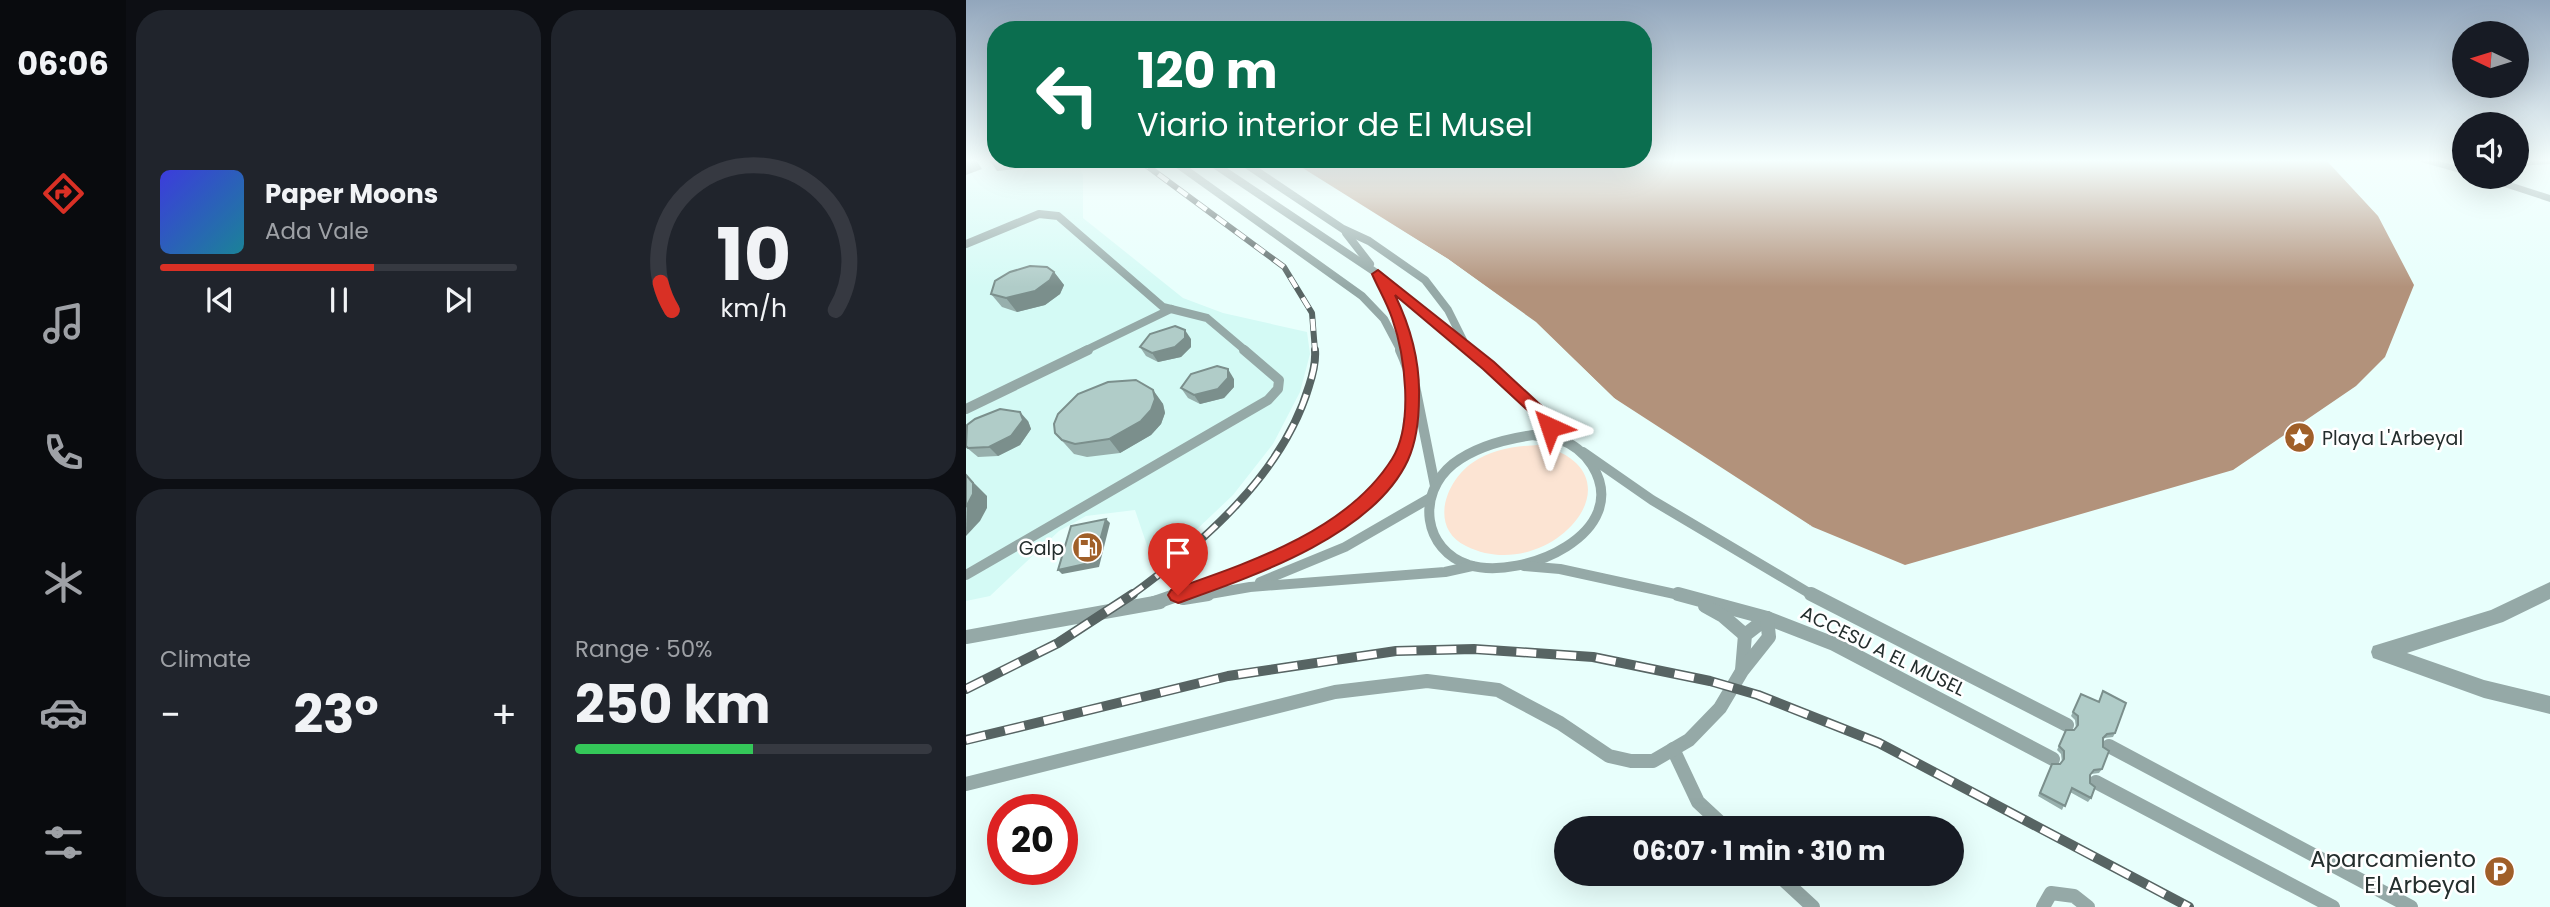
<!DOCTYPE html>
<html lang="en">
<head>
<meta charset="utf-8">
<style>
	:root { --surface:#171b24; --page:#20242c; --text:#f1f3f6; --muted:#9ea1a6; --line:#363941; --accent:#d93025 }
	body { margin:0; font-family:Poppins,sans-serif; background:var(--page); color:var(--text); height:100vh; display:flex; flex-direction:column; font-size:26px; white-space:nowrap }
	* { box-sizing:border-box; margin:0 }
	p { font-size:23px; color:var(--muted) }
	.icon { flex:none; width:38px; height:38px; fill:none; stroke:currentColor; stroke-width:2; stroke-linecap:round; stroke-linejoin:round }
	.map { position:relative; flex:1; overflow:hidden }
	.sheet { display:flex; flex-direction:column; gap:10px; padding:10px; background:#0d0f14; width:840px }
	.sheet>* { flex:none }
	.hud { position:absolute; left:21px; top:21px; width:665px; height:147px; border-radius:28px; box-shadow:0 7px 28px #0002; background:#0b6e4f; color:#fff; overflow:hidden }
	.needle { width:46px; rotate:274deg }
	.tools { position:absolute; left:1486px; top:21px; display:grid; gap:14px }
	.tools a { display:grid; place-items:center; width:77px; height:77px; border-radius:50%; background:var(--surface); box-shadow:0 7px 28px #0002; font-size:35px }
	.speed { position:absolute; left:21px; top:794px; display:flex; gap:14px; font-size:35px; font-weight:700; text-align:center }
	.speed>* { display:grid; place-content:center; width:91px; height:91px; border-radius:50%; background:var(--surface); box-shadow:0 7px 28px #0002; line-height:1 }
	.speed .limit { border:10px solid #d22; background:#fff; color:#111 }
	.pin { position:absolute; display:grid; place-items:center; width:60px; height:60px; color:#fff; margin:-72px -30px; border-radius:50% 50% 50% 0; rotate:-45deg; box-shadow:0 0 7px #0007 }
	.pin .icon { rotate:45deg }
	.me { position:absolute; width:77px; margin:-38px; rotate:318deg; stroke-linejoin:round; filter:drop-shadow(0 0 5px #0008) }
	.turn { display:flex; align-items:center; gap:24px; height:147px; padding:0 35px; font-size:32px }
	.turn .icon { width:91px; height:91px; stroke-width:2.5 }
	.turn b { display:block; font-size:49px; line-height:60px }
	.big { font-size:52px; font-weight:700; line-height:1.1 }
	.sheet .widget { flex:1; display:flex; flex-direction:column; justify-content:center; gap:10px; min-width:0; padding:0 24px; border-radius:28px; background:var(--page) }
	.sheet .dial { align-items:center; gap:0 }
	.dial svg { height:182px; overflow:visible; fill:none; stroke:var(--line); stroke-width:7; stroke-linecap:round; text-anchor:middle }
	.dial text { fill:var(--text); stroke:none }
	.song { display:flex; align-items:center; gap:21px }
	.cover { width:84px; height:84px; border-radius:10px; background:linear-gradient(135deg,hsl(240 70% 55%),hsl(190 70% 35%)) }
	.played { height:7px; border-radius:4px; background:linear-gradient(90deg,var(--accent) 60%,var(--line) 60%) }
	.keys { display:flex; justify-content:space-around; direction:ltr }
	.heat { display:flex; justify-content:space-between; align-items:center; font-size:38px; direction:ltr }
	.charge { height:10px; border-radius:5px; background:linear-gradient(90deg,#34c759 50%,var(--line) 0) }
	.sheet .tiles { flex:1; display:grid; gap:10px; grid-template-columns:repeat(2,1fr) }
	.trip { position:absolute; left:588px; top:816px; width:410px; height:70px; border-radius:35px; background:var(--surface); box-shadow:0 7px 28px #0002; font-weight:700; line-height:70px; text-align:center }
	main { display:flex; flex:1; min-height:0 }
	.menu { display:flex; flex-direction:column; width:126px; justify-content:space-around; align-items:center; background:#090b0e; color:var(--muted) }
	.menu .icon { width:49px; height:49px }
	.menu .selected { color:var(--accent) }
	.menu b { font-size:32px; color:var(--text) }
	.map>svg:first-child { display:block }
</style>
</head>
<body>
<main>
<nav class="menu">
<b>06:06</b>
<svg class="icon selected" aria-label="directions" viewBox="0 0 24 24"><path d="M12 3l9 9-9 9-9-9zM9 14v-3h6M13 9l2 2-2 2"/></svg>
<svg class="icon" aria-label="music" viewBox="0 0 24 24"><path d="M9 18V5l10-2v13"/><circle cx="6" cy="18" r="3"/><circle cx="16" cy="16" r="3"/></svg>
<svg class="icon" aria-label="phone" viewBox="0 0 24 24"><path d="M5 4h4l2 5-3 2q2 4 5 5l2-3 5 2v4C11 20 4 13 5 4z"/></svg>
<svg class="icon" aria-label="climate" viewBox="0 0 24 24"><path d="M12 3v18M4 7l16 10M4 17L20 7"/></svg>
<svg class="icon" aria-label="car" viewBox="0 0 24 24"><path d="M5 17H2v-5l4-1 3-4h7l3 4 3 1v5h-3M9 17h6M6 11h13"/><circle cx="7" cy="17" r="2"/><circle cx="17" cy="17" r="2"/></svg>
<svg class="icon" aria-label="filters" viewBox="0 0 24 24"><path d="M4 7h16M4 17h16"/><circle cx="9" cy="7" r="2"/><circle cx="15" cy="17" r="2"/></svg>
</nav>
<section class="sheet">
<div class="tiles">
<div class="widget">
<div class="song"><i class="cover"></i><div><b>Paper Moons</b><p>Ada Vale</p></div></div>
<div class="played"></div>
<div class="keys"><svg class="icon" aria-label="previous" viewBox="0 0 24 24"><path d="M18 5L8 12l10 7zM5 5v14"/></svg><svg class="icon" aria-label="pause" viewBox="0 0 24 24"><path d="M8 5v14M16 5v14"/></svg><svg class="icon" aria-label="next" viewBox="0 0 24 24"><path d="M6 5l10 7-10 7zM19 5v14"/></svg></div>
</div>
<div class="widget dial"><svg viewBox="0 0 100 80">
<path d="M14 69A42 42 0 1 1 86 69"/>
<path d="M14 69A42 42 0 0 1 9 57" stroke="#d93025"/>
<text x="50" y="56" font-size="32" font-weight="700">10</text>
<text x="50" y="72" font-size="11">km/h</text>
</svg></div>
<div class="widget"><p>Climate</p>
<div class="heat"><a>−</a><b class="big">23°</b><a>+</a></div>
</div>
<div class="widget"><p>Range · 50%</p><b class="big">250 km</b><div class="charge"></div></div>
</div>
</section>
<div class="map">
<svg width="1584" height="907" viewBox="0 0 1584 907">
	<rect width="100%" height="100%" fill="#e8fffc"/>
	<path fill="#d4faf5" d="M0 160H10L19 168 44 160H111L117 175V218L217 298 257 313 341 332 344 354 334 392 307 444 267 495 189 569 169 510 120 516 93 531 24 596 0 601Z"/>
	<path fill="#fce4d3" d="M573 445C684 472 583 588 500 546 463 528 479 482 506 463 526 449 549 446 573 445Z"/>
	<path fill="#b2927b" d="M324 160H1360L1412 216 1448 285 1419 357 1390 386 1267 470 939 565 847 527 723 464 648 398 570 322 482 259Z"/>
	<path fill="#e8fffc" d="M321 160 482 259 570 323 648 398 847 527 807 511 721 467 645 401 567 325 480 262Z"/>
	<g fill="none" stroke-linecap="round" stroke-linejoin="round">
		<g stroke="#95a9a7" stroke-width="8">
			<path d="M206 160 396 296 418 319 435 351"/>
			<path d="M242 160 412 274 506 351"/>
			<path d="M274 160 377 229 403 241 459 280 482 310 497 340"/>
			<path d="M380 233 404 264"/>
			<path d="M0 244 73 214 92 216 197 307 241 318 280 351"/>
			<path d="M414 277 433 318 440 351"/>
			<path d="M118 351 205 309"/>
		</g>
		<g stroke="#95a9a7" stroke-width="10">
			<path d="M440 350 442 361"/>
			<path d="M503 350 576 415 593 439"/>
			<path d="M449 386 469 486"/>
			<path d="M0 409 122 350"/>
			<path d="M567 435C576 437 585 436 593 439 607 444 619 454 626 465 668 533 557 581 503 565 457 550 450 494 487 464 510 446 539 439 567 435Z"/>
			<path d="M617 452 686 500 848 596"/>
			<path d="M558 566 594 569 718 596"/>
			<path d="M0 575 302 400 312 389 313 380 278 350"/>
			<path d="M294 582 379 547 464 498"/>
			<path d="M209 596C285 569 406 531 437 449 440 441 441 431 442 422 448 395 446 375 434 350"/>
			<path d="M232 596 284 587 479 572 506 566"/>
		</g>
		<g stroke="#95a9a7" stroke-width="14">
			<path d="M712 594 801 618 868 644 1087 759"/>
			<path d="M845 594 1101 725"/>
			<path d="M217 598 242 594"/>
			<path d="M188 603 214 594"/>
			<path d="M739 606 757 616 779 635"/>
			<path d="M0 637 194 602"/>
			<path d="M776 670 779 635 801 618"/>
			<path d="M1143 746 1445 907"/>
			<path d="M707 749 732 802 760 828"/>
			<path d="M1130 782 1367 907"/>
			<path d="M0 784 369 692 461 681 532 690 594 723 643 756 665 761H687L723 740 754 708 776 671 803 637 801 618"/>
			<path d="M810 873 847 907"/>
			<path d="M1077 907 1085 893 1108 896 1122 907"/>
		</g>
		<g fill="#95a9a7" fill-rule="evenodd">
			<path d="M1454 160H1470L1498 168V174L1455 162Z"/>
			<path d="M1550 160H1584V164L1550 166Z"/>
			<path d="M1513 177H1528L1584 195V202L1514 179Z"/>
			<path d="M1584 582V599L1537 622 1441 653 1518 680 1584 696V714L1518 698 1407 658 1405 652 1407 646 1525 610Z"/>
		</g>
		<defs>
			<path id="rail-far2" d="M173 160 318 267 346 313 349 351"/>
			<path id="rail-far1" d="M164 596C236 544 317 474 343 386 347 374 350 363 349 350"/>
			<g id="rail">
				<path d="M0 689 92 643 167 594"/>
				<path d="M0 740 262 676 430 651 508 649 627 657 744 681 792 695 913 743 1223 907"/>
			</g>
		</defs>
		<use href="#rail-far2" stroke="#576463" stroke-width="6"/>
		<use href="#rail-far1" stroke="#576463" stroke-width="8"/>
		<use href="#rail" stroke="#576463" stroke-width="10"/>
		<use href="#rail-far2" stroke="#fff" stroke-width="4.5" stroke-dasharray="12" stroke-linecap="butt"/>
		<use href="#rail-far1" stroke="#fff" stroke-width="5" stroke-dasharray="16" stroke-linecap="butt"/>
		<use href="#rail" stroke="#fff" stroke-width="7" stroke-dasharray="20" stroke-linecap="butt"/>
	</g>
	<g fill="#97afac">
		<path d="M88 272 98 285 94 294 79 305 51 312 36 307 25 294Z"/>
		<path d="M225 339V347L215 357 192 362 180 356 174 347Z"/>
		<path d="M268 379V387L258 398 234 404 222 398 215 388Z"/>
		<path d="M187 390 197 404 199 413 195 424 185 435 154 453 121 457 108 454 89 433Z"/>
		<path d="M62 421 65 429 54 445 32 456 12 457 0 447V427Z"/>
		<path d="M1137 691 1149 733 1147 737 1139 738 1137 739 1136 769 1133 773 1125 774 1124 775 1125 798 1122 802 1104 792 1096 810 1072 796 1086 764H1094L1096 762 1095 754 1091 750 1100 730H1108L1110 728 1109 720 1105 716 1115 694 1132 702Z"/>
	</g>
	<g fill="#7b8f8c">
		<path d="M10 160 16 169 0 175V163Z"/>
		<path d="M48 160H89L85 165 31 171 25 162Z"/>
		<path d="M88 272 98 285 94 294 79 305 51 312 40 298Z"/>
		<path d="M219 330 225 339V347L215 357 192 362 186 353Z"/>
		<path d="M262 369 268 379V387L258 398 234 404 228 395Z"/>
		<path d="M187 390 197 404 199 413 195 424 185 435 154 453 143 439Z"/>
		<path d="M54 412 62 421 65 429 54 445 32 456 23 447Z"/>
		<path d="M1 476 21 496V508L14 521 0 536Z"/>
		<path d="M140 519 144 523 133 567 96 574 92 570Z"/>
	</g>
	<g fill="#b0ccc8" stroke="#7b8f8c" stroke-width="2">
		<path d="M0 160H10L0 163Z"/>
		<path d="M24 160H48L25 162Z"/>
		<path d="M64 266 81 267 88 272 84 280 69 291 40 298 25 294 29 281 44 272Z"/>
		<path d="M209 326 219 330V338L209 347 186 353 174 347 184 334Z"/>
		<path d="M251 366 262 369V378L252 389 228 395 215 388 225 374Z"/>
		<path d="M170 380 187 390 189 399 185 410 175 421 143 439 109 444 96 440 89 433 88 424 92 414 112 394 142 382Z"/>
		<path d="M34 409 54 412 57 420 45 436 23 447 2 448 0 446 1 425 9 419Z"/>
		<path d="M0 475 7 483V494L0 507Z"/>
		<path d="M140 519 128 562 92 570 105 526Z"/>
		<path d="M1137 691 1160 703 1149 733 1141 734 1137 738V747L1143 751 1136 769 1128 770 1124 775V783L1129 787 1125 798 1106 788 1099 806 1074 793 1086 764H1094L1098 759V751L1093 746 1100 730H1108L1112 725V716L1107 712 1115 694 1133 702Z"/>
	</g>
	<linearGradient id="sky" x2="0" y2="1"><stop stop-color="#92a6bc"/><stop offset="0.56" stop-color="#f5fffe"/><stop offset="1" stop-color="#f5fffe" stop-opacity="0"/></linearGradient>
	<rect width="1584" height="287" fill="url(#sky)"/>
	<path fill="#d93025" stroke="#8d1f18" stroke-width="2" d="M412 270 528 362 581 411 592 427 590 431H579L571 419 517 369 429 295C444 326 454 362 453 397 453 418 451 440 442 460 407 536 285 577 212 603L205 600 202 595 205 590C282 563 381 531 426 459 448 424 439 355 426 318 421 303 412 288 406 274Z"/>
	<defs>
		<symbol id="sight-disc" viewBox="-11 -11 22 22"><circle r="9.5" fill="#a05f29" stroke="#fff"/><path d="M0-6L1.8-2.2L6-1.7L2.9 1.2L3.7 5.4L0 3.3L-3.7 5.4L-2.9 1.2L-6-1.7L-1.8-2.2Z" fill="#fff"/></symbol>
		<symbol id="fuel-disc" viewBox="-11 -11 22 22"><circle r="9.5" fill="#a05f29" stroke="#fff"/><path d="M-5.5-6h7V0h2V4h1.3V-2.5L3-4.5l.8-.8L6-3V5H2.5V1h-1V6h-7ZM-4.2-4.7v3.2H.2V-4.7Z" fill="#fff"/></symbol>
		<symbol id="parking-disc" viewBox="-11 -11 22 22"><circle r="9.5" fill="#a05f29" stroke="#fff"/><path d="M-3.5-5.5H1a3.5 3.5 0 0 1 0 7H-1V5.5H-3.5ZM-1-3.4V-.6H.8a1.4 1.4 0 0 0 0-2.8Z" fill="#fff"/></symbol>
	</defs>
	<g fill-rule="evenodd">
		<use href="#sight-disc" x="1316" y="420" width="35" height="35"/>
		<use href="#fuel-disc" x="104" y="530" width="35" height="35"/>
		<use href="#parking-disc" x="1516" y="854" width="35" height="35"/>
	</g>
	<g text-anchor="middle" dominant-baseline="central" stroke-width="5" stroke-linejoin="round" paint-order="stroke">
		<g font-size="19" fill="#242e2d" stroke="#fff" text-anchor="start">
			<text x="1356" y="438">Playa L'Arbeyal</text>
			<text x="98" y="548" text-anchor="end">Galp</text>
		</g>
		<g font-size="19" fill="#242e2d" stroke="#fff">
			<text transform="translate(917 651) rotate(26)">ACCESU A EL MUSEL</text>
		</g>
		<g font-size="23" fill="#242e2d" stroke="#fff" text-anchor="end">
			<text x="1510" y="859">Aparcamiento<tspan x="1510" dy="26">El Arbeyal</tspan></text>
		</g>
	</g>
</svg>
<div class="tools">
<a><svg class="needle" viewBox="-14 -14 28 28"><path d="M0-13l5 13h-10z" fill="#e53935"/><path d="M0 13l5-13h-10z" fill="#9ea1a6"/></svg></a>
<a><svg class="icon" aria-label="sound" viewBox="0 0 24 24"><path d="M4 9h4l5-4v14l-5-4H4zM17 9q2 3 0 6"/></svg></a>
</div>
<div class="speed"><div class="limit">20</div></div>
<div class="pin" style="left:212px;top:595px;background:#d93025"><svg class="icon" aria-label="arrive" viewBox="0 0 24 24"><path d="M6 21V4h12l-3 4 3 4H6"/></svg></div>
<svg class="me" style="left:584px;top:427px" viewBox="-20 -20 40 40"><path d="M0-17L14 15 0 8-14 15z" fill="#d93025" stroke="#fff" stroke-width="4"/></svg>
<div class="trip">06:07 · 1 min · 310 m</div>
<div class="hud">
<div class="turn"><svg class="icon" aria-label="left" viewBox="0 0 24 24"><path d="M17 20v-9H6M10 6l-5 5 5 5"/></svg><div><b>120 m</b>Viario interior de El Musel</div></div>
</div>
</div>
</main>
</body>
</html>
